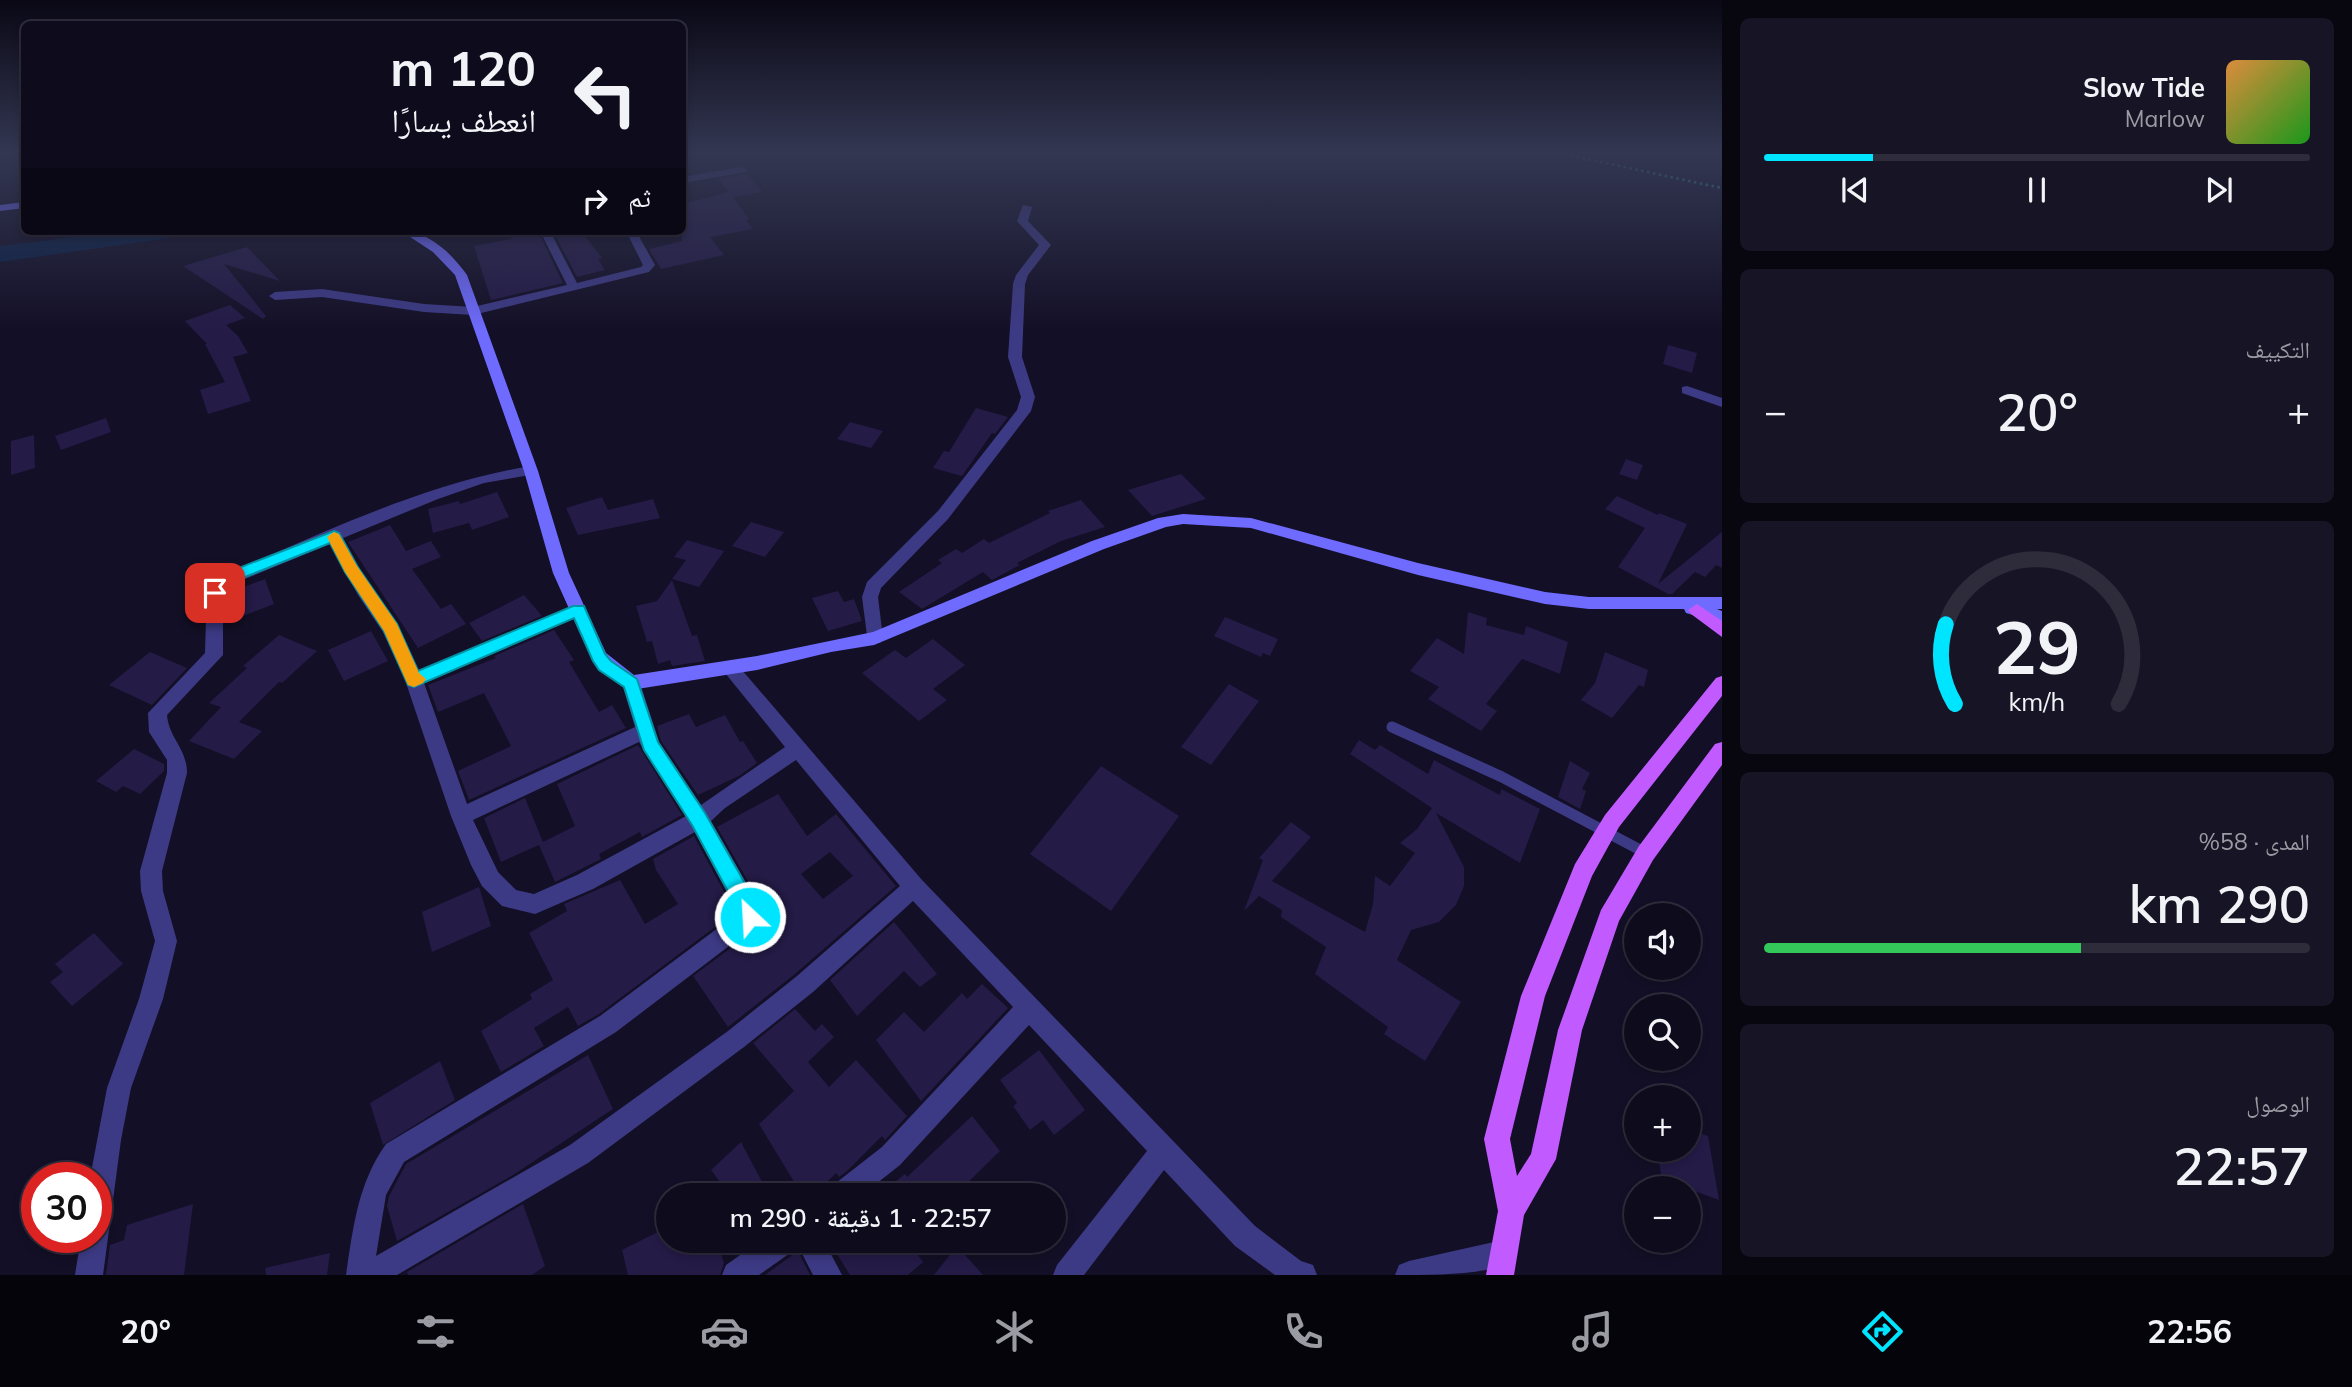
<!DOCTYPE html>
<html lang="ar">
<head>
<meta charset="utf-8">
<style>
	:root { --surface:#0e0b1c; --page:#171425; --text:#f1f3f6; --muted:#9b9ba3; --line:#2e2b3b; --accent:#00e5ff }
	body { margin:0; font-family:Mulish,"Noto Naskh Arabic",sans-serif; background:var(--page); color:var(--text); direction:rtl; height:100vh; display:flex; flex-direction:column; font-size:26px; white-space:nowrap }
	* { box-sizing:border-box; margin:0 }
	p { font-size:23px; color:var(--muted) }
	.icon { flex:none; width:38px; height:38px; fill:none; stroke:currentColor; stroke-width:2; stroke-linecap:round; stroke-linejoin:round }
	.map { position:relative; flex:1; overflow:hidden; direction:ltr }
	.side { display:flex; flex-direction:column; gap:18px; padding:18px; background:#08060f; width:630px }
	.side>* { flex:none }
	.hud { position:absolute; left:21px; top:21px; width:665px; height:214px; border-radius:10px; box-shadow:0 4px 10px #0003,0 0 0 2px var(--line); direction:rtl; background:#0e0b1c; color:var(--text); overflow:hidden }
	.fabs { position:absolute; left:1624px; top:903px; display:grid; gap:14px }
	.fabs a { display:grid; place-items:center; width:77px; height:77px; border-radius:50%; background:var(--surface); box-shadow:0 4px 10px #0003,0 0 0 2px var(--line); font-size:35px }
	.speed { position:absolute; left:21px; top:1162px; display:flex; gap:14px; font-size:35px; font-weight:700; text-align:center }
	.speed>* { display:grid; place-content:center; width:91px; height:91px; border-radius:50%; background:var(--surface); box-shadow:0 4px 10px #0003,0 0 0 2px var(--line); line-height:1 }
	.speed .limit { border:10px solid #d22; background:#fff; color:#111 }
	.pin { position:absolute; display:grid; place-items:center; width:60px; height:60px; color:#fff; margin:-30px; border-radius:14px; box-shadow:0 4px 10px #0006 }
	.me { position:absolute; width:77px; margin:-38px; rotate:335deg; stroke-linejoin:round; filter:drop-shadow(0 0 5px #0008) }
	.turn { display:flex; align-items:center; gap:24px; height:147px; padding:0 35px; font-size:32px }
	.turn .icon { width:91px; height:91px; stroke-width:2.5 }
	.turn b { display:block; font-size:49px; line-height:60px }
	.then { display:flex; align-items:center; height:66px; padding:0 35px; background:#0003; gap:14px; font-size:26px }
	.big { font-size:52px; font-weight:600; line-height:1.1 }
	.side .widget { flex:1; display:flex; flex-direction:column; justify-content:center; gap:10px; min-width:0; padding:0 24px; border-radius:10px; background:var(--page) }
	.side .dial { align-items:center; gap:0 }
	.dial svg { height:182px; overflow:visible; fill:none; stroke:var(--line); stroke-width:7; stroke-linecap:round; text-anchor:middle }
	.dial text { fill:var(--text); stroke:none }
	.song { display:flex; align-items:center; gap:21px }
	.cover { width:84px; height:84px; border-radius:10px; background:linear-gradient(135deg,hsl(30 70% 55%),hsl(120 70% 35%)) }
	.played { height:7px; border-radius:4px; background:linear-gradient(90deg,var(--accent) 20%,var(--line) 20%) }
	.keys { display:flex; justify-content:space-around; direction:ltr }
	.heat { display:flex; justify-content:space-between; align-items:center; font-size:38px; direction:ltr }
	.charge { height:10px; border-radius:5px; background:linear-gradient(90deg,#34c759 58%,var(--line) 0) }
	.trip { position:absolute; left:656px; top:1183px; width:410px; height:70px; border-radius:35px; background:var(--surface); box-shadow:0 4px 10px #0003,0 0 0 2px var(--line); font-weight:600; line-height:70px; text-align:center; direction:rtl }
	.tabs { display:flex; height:112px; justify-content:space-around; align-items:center; background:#06040b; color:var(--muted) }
	.tabs .icon { width:49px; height:49px }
	.tabs .active { color:var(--accent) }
	.tabs b { font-size:32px; color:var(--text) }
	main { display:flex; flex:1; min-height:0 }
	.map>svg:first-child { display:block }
</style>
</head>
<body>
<main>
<section class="side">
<div class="widget">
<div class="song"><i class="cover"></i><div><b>Slow Tide</b><p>Marlow</p></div></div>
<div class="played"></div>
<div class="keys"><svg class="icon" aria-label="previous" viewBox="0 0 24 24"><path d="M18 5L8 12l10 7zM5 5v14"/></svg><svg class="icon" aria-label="pause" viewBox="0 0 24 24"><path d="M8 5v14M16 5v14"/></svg><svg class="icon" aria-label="next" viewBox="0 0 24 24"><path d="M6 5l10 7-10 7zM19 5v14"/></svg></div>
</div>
<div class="widget"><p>التكييف</p>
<div class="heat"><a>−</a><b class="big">20°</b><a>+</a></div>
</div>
<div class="widget dial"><svg viewBox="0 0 100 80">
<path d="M14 69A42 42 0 1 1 86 69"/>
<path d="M14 69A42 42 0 0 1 10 34" stroke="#00e5ff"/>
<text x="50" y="56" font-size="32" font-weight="700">29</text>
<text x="50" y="72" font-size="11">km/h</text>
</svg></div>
<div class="widget"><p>المدى · 58%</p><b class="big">290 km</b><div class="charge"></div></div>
<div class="widget"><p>الوصول</p><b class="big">22:57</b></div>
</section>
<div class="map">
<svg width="1722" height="1275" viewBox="0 0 1722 1275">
	<rect width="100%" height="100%" fill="#130f26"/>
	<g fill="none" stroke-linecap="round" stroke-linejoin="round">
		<path fill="#0a1f44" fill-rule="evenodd" d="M121 231H182L179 236 170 238 0 262V246Z"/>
	</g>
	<g fill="#241b47" fill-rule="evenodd">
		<path d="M747 174 762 192 733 197 749 219 746 220 753 229 710 237 724 255 661 269 649 249 682 241V204L729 192 718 179Z"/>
		<path d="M509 231H538L563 283 491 300 474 246 512 239Z"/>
		<path d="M553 231H581L602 258 598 259 605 270 577 277Z"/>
		<path d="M247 247 280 281 224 264 266 316 263 319 183 266Z"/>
		<path d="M230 305 245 318 226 325 238 336 248 353 233 357 251 401 208 414 200 390 225 382 205 344H207L185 321Z"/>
		<path d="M1668 345 1697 353 1692 373 1663 364Z"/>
		<path d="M976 408 1008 417 995 434 992 433 962 476 933 468 944 451 949 452Z"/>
		<path d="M106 418 111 432 61 450 55 436Z"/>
		<path d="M850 422 883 431 871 448 837 439Z"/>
		<path d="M34 435 35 468 11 475V441Z"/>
		<path d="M1626 459 1643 465 1637 480 1619 474Z"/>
		<path d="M1181 474 1206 499 1152 516 1128 490Z"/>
		<path d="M497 492 509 517 472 530 469 523 433 533 428 509 459 501 460 504Z"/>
		<path d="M1617 496 1658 515 1659 513 1687 524 1658 584 1722 532V568L1716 565 1705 577 1695 572 1672 594H1668L1618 567 1645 528 1605 509Z"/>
		<path d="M602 497 608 510 653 499 660 518 578 535 566 508Z"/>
		<path d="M1081 500 1105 527 1061 541 1017 563 1020 565 992 580 983 572 922 609 899 592 942 563 938 560 956 549 962 553 984 539 989 543 1050 513 1048 511Z"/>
		<path d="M751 522 784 532 765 557 732 546Z"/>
		<path d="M390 525 406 551 431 541 441 557 412 569 441 609 451 604 466 624 418 648 348 542Z"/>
		<path d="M687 540 724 551 699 587 672 579 686 560 674 557Z"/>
		<path d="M265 579 274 604 243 616 235 590Z"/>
		<path d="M672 580 692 636 697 635 705 661 672 666 670 660 658 664 652 641 647 642 636 606 657 601Z"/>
		<path d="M838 591 844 602 854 599 862 621 828 631 812 598Z"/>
		<path d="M524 595 542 616 482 641 469 623Z"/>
		<path d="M1468 612 1487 618 1486 625 1524 635 1526 626 1568 642 1560 674 1522 659 1486 704 1497 711 1481 731 1428 699 1439 687 1410 671 1437 638 1464 654Z"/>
		<path d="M1225 617 1278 639 1270 656 1263 653 1261 657 1214 636Z"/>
		<path d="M554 630 574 660 569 662 599 712 612 705 626 728 469 800 458 771 511 746 484 693 438 712 428 685 496 658 494 656Z"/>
		<path d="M371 631 388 661 344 681 328 650Z"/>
		<path d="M279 635 317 651 282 683 279 682 239 722 262 731 234 759 189 741 221 707 209 703 247 668 243 666Z"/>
		<path d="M933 639 965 665 933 689 947 700 919 721 862 673 895 650 906 658Z"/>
		<path d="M150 652 187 668 152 705 109 685Z"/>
		<path d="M1605 652 1648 670 1644 687 1639 685 1612 718 1581 700 1595 683Z"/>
		<path d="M1229 684 1259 701 1211 765 1181 747Z"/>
		<path d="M689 714 696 727 725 715 740 742 743 741 757 763 739 776 698 795 661 741 657 726Z"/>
		<path d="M1359 740 1375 750 1380 745 1428 774 1434 760 1500 795 1501 789 1540 809 1520 863 1436 813 1464 867V886L1456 905 1439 922 1411 930 1397 960 1461 1002 1425 1061 1384 1034 1388 1027 1315 974 1326 947 1281 917 1282 910 1259 896 1244 911 1263 860 1259 858 1291 822 1311 837 1272 881 1365 932 1373 904 1375 876 1390 886 1415 853 1400 843 1417 829 1432 808 1350 754Z"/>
		<path d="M638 745 682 815 642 837 640 832 599 854 601 859 555 882 539 845 501 862 484 818 525 798 543 842 575 826 557 784Z"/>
		<path d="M134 749 164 764V771L140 794 123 786 116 792 96 781Z"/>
		<path d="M1570 761 1590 773 1582 789 1586 791 1580 809 1558 797Z"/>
		<path d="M1101 766 1179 816 1111 911 1030 854Z"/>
		<path d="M778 794 807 836 836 814 896 886 795 974 728 1027 693 976 760 926 764 916 758 899 717 827ZM830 852 853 876 823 899 801 874Z"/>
		<path d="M694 836 735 912 599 1014 578 1026 568 1007 534 1028 544 1046 501 1072 481 1031 532 999 530 994 553 980 529 933 567 911 564 904 620 880 645 924 678 904 656 870 653 859Z"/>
		<path d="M479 887 491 926 432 952 422 912Z"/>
		<path d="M894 922 937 974 920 987 904 971 857 1016 830 980Z"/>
		<path d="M94 933 123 964 72 1006 50 982 63 972 55 964Z"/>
		<path d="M982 984 1008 1008 921 1101 876 1040 904 1012 924 1032 962 993 967 999Z"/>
		<path d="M795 1009 815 1031 822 1024 834 1037 808 1062 829 1087 856 1060 907 1116 885 1140 882 1136 847 1171 839 1177 836 1173 814 1195H802L759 1124 794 1091 753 1043Z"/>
		<path d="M1039 1050 1085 1110 1054 1135 1043 1120 1030 1130 1013 1106 1017 1103 1000 1080Z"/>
		<path d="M588 1055 613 1109 513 1175 397 1241 387 1206 389 1196 406 1164Z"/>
		<path d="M440 1061 455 1100 383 1145 370 1103Z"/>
		<path d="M972 1116 1000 1151 955 1195H878L905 1174 907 1177Z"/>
		<path d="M1689 1130 1708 1136 1719 1200 1662 1179 1657 1150H1689Z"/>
		<path d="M741 1142 769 1195H730L711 1170Z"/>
		<path d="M193 1204 184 1275H106L110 1245 124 1240 127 1225Z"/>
		<path d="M523 1204 545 1266 532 1275H408L407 1272Z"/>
		<path d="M668 1227V1241H717L724 1263 720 1275H628L622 1250Z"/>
		<path d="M829 1241H908L923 1262 908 1275H850Z"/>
		<path d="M957 1246 983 1275H934Z"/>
		<path d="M797 1249 810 1275H765L795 1253Z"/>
		<path d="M330 1253 327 1275H266L265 1268Z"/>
	</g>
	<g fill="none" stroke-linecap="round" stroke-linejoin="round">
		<path stroke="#2fb8b0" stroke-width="2.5" stroke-dasharray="2.5 3.5" stroke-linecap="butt" d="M1559 153 1722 188"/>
		<path stroke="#3d3a85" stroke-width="11" d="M1392 727 1502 777 1646 853"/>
		<g fill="#3d3a85" fill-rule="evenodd">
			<path d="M742 167 747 170 746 172 682 183V177Z"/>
			<path d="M1023 205 1032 207 1028 221 1051 245 1028 275 1025 284 1022 357 1035 397 1031 411 948 519 881 588 878 597 883 638 880 643H868L862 597 867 582 938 511 1017 410 1021 397 1008 357 1013 284 1016 275 1039 245 1017 221Z"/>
			<path d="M540 231H550L577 283 641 267 643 265 626 231H636L655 265 649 272 473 315 424 312 322 297 275 300 269 296 275 292 322 289 424 304 473 307 567 285Z"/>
			<path d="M1687 386 1722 398V407L1682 393V387Z"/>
			<path d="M531 466 536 468 538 471 536 474 484 483 438 499 343 538 370 587 397 624 419 670 572 606 578 604 587 610 584 614 424 683 467 804 635 727 622 683 625 678H637L640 683 659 742 701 805 785 747 721 668 724 663H736L922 880 1255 1226 1301 1261 1313 1265 1317 1275H1275L1235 1246 1164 1170 1084 1275H1053L1057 1265 1147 1151 1029 1025 900 1165 862 1195H828L832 1186 882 1147 1013 1007 913 901 813 992 744 1047 588 1163 397 1275H346C353 1228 358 1183 386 1144L600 1016 738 913 695 832 593 889 535 914 502 906 482 886 471 865 451 816 405 680 383 632 358 595 330 544 223 588V655L167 715C169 739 187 748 187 773L162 871 163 891 177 941 163 999 131 1088 121 1140 103 1275H75L81 1237H96V1178H90L107 1088 139 999 155 941 141 891 140 871 167 773V760L149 732 148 713 205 653 207 585 209 581C314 538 419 484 531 466ZM639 742 686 816 577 875 534 894 516 890 498 872 473 820ZM796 760 900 886 797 976 728 1031 570 1145 376 1256 386 1195 404 1162 616 1032 758 924 761 917 756 900 711 821 725 808Z"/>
			<path d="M1503 1240 1513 1244 1517 1254 1513 1264C1475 1275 1435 1275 1395 1275L1399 1265 1409 1261Z"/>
			<path d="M760 1241H824L842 1275H813L796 1242 793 1251 759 1275H722L726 1265Z"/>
		</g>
		<g fill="#6f6bff" fill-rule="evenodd">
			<path d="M24 202V208L0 211V205Z"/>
			<path d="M401 231C429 231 451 253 467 275L538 471 569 573 606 653 634 675 757 656 873 632 1092 541 1158 518 1183 514 1251 518 1418 563 1545 592 1589 597H1722V609H1717L1722 611V623L1686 613 1684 609H1589L1545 604 1418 575 1251 528 1183 524 1166 527 1104 549 874 645 831 652 757 670 631 690 599 670 593 662 553 573 524 471 455 275 433 252Z"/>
		</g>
		<g fill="#c25bff" fill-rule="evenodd">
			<path d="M1697 604 1722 621V637L1691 614 1688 610Z"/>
			<path d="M1722 676V696L1619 827 1592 876 1545 996 1510 1139 1517 1176 1531 1154 1558 1030 1601 910 1639 846 1715 744 1722 742V765L1653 860 1619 921 1582 1030 1556 1159 1524 1215 1514 1275H1486L1498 1211 1484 1139 1521 996 1575 864 1605 815 1716 678Z"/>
		</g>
	</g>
	<linearGradient id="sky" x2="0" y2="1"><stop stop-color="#0a0815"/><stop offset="0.46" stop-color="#333752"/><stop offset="1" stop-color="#333752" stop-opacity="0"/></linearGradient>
	<rect width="1722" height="332" fill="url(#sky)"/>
	<path fill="#00e5ff" stroke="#0095a6" stroke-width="2" d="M334 531 339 533 357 566 397 624 418 671 573 606H584L605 654 611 661 637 679 658 742 705 813 755 901 760 917 757 924 750 927 743 924 738 910 692 825 644 750 624 687 599 670 593 661 574 618 414 687 408 685 384 631 345 572 330 543 225 585 220 597H210L207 593 213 578Z"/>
	<path fill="#f59e0b" d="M334 532 339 534 357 566 397 624 419 673 426 679 423 683 414 687 408 685 384 631 345 572 327 537Z"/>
</svg>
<div class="fabs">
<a><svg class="icon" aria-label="sound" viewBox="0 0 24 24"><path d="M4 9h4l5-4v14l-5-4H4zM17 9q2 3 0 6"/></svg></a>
<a><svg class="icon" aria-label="search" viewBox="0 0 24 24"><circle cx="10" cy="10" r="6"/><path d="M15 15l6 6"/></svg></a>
<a>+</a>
<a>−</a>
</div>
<div class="speed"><div class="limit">30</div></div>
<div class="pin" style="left:215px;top:593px;background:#d93025"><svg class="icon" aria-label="arrive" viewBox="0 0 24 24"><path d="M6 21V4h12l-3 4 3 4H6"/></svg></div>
<svg class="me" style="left:750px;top:917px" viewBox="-20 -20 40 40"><circle r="17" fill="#00e5ff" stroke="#fff" stroke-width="3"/><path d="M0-11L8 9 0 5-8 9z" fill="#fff"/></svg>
<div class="trip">22:57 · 1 دقيقة · 290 m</div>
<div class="hud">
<div class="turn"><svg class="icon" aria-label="left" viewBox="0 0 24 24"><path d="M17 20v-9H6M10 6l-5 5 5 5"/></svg><div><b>120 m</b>انعطف يسارًا</div></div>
<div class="then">ثم<svg class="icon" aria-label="right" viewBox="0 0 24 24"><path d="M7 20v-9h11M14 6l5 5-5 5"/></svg></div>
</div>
</div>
</main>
<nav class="tabs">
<b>22:56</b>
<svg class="icon active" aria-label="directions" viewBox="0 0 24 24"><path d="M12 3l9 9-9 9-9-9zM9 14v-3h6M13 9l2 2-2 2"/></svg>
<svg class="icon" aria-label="music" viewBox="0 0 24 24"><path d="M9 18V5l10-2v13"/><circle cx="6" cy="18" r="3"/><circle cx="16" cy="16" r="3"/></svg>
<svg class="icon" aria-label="phone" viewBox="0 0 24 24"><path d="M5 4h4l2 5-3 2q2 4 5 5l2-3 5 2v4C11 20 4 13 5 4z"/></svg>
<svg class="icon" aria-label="climate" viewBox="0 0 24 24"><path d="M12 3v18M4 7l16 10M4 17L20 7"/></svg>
<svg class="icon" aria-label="car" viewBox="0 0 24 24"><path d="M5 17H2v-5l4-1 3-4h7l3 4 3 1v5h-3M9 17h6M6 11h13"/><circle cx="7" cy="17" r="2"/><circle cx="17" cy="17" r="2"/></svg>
<svg class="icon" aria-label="filters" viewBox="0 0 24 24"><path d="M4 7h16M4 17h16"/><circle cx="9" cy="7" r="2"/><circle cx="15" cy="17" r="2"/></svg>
<b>20°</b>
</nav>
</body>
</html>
